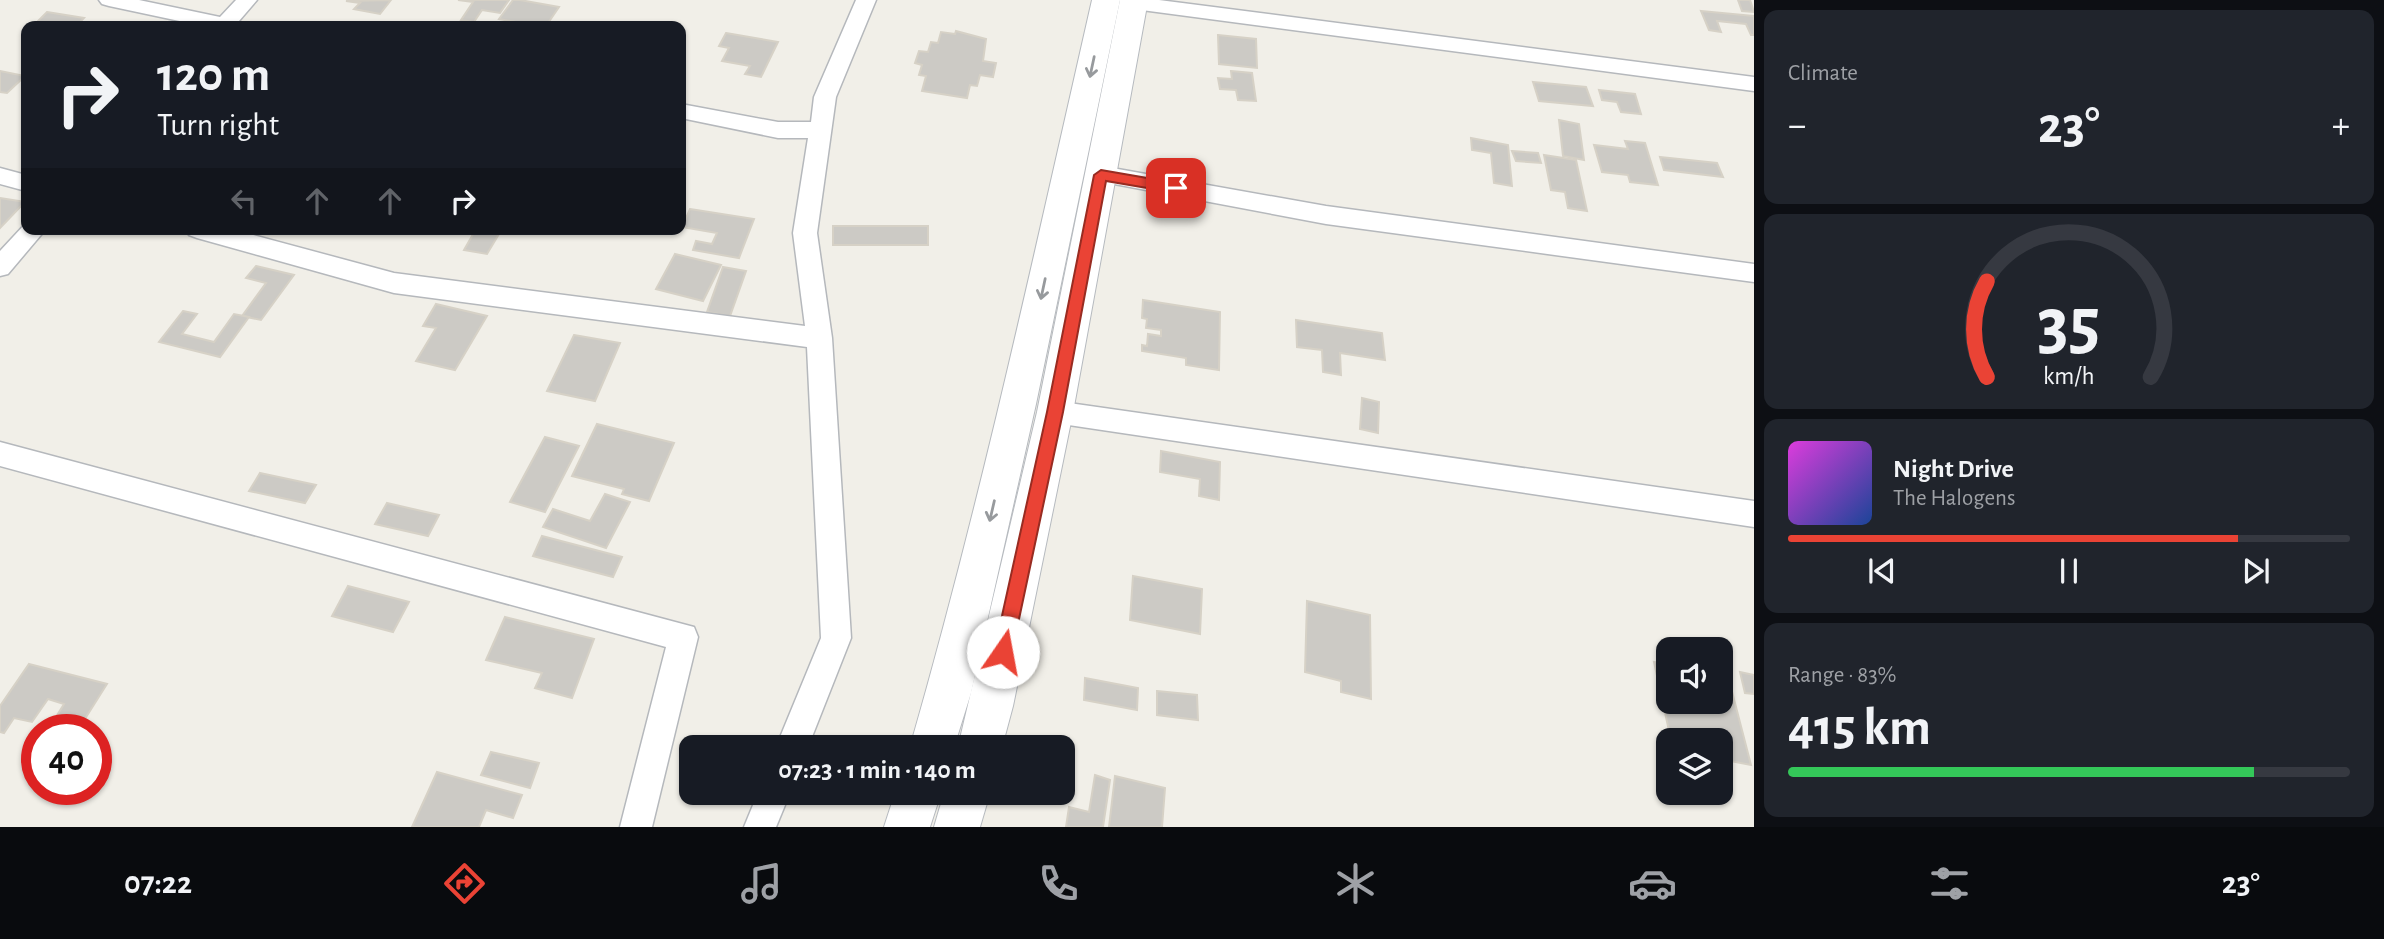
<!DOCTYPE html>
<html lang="en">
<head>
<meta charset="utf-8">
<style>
	:root { --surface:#171b24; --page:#20242c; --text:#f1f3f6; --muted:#9ea1a6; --line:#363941; --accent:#ea4335 }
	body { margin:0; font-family:"Alegreya Sans",sans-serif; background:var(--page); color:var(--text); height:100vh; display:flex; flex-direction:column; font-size:26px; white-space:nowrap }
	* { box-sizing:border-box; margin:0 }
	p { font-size:23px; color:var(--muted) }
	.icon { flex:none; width:38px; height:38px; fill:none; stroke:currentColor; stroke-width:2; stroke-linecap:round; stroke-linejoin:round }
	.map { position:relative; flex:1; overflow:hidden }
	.drawer { display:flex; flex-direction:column; gap:10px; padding:10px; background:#0d0f14; width:630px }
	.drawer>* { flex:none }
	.banner { position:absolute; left:21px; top:21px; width:665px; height:214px; border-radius:14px; box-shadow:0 2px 5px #0004; background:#171b24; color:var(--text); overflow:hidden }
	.controls { position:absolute; left:1656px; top:637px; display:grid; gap:14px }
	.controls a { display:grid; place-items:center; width:77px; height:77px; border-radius:14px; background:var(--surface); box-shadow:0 2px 5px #0004; font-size:35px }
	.speed { position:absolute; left:21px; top:714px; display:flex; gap:14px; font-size:35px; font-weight:700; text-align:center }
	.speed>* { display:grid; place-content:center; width:91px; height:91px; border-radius:50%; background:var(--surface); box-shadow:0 2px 5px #0004; line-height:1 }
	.speed .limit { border:10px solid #d22; background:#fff; color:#111 }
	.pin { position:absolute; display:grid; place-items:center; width:60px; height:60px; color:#fff; margin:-30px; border-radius:14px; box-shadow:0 4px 10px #0006 }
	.me { position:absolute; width:77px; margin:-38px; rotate:12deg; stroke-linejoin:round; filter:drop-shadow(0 0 5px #0008) }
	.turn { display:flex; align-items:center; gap:24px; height:147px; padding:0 21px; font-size:32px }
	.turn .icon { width:91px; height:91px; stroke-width:2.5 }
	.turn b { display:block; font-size:49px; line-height:60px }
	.lanes { display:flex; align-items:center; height:66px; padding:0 21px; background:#0003; justify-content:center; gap:35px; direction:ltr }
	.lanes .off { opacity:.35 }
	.big { font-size:52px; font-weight:700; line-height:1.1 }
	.drawer .card { flex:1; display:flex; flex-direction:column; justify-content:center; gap:10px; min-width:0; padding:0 24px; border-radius:14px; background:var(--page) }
	.drawer .dial { align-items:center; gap:0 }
	.dial svg { height:182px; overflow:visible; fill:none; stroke:var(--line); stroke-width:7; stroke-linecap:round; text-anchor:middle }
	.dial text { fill:var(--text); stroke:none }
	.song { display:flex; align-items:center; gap:21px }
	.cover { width:84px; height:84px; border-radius:10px; background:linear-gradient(135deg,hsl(300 70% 55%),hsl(220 70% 35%)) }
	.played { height:7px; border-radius:4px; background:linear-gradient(90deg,var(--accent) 80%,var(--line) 80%) }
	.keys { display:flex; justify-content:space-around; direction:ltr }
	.heat { display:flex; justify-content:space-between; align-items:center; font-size:38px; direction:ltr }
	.charge { height:10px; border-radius:5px; background:linear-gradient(90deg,#34c759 83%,var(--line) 0) }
	.trip { position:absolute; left:679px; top:735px; width:396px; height:70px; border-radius:14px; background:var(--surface); box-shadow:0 2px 5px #0004; font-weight:700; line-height:70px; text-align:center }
	.tab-bar { display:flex; height:112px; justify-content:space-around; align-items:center; background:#090b0e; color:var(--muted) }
	.tab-bar .icon { width:49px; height:49px }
	.tab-bar .selected { color:var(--accent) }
	.tab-bar b { font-size:32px; color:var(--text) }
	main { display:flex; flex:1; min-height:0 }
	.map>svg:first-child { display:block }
</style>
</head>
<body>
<main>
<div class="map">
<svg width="1754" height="827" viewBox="0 0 1754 827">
	<rect width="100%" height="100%" fill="#f1efe8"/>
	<g fill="#cccac5" stroke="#d6d1c6" stroke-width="2">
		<path d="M391 0 380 14 354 9 360 3 346 1Z"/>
		<path d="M458 0H509L500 13 482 10 474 22 461 20 473 2Z"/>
		<path d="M513 0H520L559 7 546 26H526L527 24 499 19Z"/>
		<path d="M1738 0H1750L1754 12 1742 11Z"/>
		<path d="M1701 11 1754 16V35H1751L1746 24 1717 21 1721 32 1709 30Z"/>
		<path d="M47 12 84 18 76 26 34 25Z"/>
		<path d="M956 31 986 39 983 61 996 63 993 77 980 75 977 86 970 85 967 98 922 91 926 76 919 75 922 65 915 63 919 51 928 52 931 42 938 43 941 32 955 34Z"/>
		<path d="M726 33 778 42 761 77 745 74 750 66 722 61 729 48 719 46Z"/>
		<path d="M1218 35 1256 39 1257 68 1219 64Z"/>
		<path d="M0 71 25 76 7 93 0 92Z"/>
		<path d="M1231 71 1252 73 1256 101 1238 100 1236 90 1220 89 1218 78 1232 79Z"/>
		<path d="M1533 82 1586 87 1593 106 1539 101Z"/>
		<path d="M1599 90 1635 94 1641 114 1621 112 1617 102 1602 100Z"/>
		<path d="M1559 120 1579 124 1584 160 1563 156Z"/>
		<path d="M1471 138 1508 145 1512 186 1494 183 1491 153 1472 150Z"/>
		<path d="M1625 141 1645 143 1658 185 1630 182 1628 175 1602 172 1594 145 1628 149Z"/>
		<path d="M1512 151 1538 153 1541 163 1516 161Z"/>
		<path d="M1544 155 1576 160 1587 211 1568 208 1565 192 1551 190Z"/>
		<path d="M1660 157 1717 163 1723 177 1664 170Z"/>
		<path d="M0 198 25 202 0 228Z"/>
		<path d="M690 209 754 219 739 258 693 250 696 241 712 244 717 233 682 227Z"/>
		<rect x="833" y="226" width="95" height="19"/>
		<path d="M476 229H502L487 254 464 250Z"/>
		<path d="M675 254 721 265 703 301 656 289Z"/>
		<path d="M256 266 294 275 261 320 242 316 266 283 246 278Z"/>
		<path d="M723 267 746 271 730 316 707 312Z"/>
		<path d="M1143 300 1220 312 1219 370 1186 365V358L1142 351V345L1147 346 1148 334 1161 336V330L1146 328 1147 319 1142 318Z"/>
		<path d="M436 304 487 316 455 370 416 361 436 328 423 326Z"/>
		<path d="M183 311 197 314 182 334 214 342 234 314 249 317 220 357 159 342Z"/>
		<path d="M1296 320 1382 333 1385 360 1340 353 1341 375 1323 372 1322 350 1297 347Z"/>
		<path d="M574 335 620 343 595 401 547 391Z"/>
		<path d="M1362 398 1379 402 1378 433 1360 429Z"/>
		<path d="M597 424 674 443 649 501 622 494 624 489 572 476Z"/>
		<path d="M545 437 579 446 545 512 510 502Z"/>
		<path d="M1161 451 1220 462 1219 500 1199 496 1200 479 1160 472Z"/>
		<path d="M260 473 316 485 305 503 249 491Z"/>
		<path d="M605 494 630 502 606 548 543 527 553 509 590 521Z"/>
		<path d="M387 503 439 515 428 536 375 524Z"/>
		<path d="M542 536 622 557 613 577 533 556Z"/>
		<path d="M1133 576 1202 589 1200 634 1130 620Z"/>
		<path d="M348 586 409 602 393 632 332 616Z"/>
		<path d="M1307 601 1370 615 1371 699 1341 692V681L1305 672Z"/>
		<path d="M505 617 594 639 572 698 535 688 542 673 486 660Z"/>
		<path d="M1654 662 1668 664V702H1720V674L1728 676 1751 765 1720 759V740H1671Z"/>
		<path d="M29 664 107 684 78 730 51 725 64 704 48 699 32 722 14 718 4 733 0 732V706Z"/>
		<path d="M1740 672 1754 675V694L1745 693Z"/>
		<path d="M1085 678 1138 688 1137 710 1084 700Z"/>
		<path d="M1157 691 1197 695 1198 720 1157 715Z"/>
		<path d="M491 752 539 763 530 788 481 775Z"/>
		<path d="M437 772 522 795 513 818 486 810 479 827H412Z"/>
		<path d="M1095 775 1110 780 1103 827H1066L1069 807 1089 812Z"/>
		<path d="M1115 776 1165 788 1162 827H1109Z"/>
	</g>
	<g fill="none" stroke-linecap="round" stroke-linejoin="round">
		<defs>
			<g id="street">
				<path d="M99 0H139L220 17 236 0H257L239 21 243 26H203L109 6 102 4Z"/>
				<path d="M856 0H876L836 97 817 233 832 338 851 638 808 747H776L821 638 807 347 394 293 197 238 189 235 186 229H231L394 273 805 326 793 233 808 138H778L681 118V104L778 122H811L814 97Z"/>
				<path d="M1126 0H1159L1754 77V91L1134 9 1127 7 1124 3Z"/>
				<path d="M1101 166 1326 206 1754 264V282L1326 224 1093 180 1090 174 1093 168Z"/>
				<path d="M0 168 26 175V191L0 184Z"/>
				<path d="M26 223V229H46L8 274 0 276V251Z"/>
				<path d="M1055 401 1754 501V527L1055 423 1046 420 1042 412 1046 404Z"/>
				<path d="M0 442 694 627 698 637 652 827H620L666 647 0 466Z"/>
				<path d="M758 793H790L776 827H744Z"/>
			</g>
			<g id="secondary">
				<path d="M1092 0H1120L1036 404 971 693 954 747H910C981 501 1035 250 1092 0Z"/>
				<path d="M1120 0H1148L1073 412 1013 706 1002 747H958L1037 412Z"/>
				<path d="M895 793H941L930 827H884Z"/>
				<path d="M944 793H990L980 827H934Z"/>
			</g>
		</defs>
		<use href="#street" stroke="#b5b8bc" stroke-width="3"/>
		<use href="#secondary" stroke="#b6babf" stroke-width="2"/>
		<use href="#street" fill="#fff" fill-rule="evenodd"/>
		<use href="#secondary" fill="#fff" fill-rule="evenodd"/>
	</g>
	<defs><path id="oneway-shaft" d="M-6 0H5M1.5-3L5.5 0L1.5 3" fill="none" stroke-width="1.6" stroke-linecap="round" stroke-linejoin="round" transform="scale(1.75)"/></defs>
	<g stroke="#979a9d">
		<use href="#oneway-shaft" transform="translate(1092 67) rotate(102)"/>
		<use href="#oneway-shaft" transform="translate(1043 289) rotate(102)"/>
		<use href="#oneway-shaft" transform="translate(992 511) rotate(103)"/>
	</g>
	<path fill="#ea4335" stroke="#982c22" stroke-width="2" d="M1101 170 1176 183 1183 188 1176 193 1106 181 1063 412 1012 652 1009 659 1003 661 996 659 994 652 1047 412 1094 175Z"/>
</svg>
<div class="controls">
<a><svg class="icon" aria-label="sound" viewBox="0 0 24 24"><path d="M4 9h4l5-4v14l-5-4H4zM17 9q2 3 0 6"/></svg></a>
<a><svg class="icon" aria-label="layers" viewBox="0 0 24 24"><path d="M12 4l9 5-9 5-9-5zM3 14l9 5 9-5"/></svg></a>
</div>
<div class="speed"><div class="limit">40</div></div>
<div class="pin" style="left:1176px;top:188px;background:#d93025"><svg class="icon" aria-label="arrive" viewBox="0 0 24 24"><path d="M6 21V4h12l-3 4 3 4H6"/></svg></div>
<svg class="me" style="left:1003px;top:652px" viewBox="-20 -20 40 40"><circle r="19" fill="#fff"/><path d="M0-13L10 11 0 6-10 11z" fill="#ea4335"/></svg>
<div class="trip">07:23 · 1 min · 140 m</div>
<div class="banner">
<div class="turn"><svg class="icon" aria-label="right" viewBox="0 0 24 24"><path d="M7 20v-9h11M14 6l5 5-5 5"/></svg><div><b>120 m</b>Turn right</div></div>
<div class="lanes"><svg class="icon off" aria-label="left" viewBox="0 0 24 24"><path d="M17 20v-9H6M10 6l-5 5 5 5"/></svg><svg class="icon off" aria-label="ahead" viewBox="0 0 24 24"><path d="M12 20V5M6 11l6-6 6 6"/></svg><svg class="icon off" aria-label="ahead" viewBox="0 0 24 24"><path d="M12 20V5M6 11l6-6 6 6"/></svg><svg class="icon" aria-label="right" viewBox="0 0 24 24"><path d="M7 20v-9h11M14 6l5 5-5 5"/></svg></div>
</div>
</div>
<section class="drawer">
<div class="card"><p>Climate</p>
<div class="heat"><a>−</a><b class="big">23°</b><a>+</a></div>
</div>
<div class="card dial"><svg viewBox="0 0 100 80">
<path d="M14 69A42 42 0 1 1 86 69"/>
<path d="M14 69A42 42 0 0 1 14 27" stroke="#ea4335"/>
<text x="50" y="56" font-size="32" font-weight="700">35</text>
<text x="50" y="72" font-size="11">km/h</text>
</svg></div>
<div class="card">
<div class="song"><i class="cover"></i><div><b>Night Drive</b><p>The Halogens</p></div></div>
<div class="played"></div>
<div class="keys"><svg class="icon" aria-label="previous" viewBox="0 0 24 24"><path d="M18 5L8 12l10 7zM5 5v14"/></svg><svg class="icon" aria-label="pause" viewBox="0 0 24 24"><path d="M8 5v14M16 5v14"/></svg><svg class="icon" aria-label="next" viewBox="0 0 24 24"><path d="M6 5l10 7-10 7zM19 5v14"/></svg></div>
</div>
<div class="card"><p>Range · 83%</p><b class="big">415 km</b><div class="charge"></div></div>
</section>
</main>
<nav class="tab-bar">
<b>07:22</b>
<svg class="icon selected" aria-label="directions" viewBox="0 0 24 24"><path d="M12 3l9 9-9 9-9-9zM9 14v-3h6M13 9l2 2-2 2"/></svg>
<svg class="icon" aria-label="music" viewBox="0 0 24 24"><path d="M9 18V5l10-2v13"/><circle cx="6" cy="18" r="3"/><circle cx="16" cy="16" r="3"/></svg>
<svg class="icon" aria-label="phone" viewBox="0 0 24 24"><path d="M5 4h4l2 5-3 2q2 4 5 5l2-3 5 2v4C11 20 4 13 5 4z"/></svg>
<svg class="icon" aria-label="climate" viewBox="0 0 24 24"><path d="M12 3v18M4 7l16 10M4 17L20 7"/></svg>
<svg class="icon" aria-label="car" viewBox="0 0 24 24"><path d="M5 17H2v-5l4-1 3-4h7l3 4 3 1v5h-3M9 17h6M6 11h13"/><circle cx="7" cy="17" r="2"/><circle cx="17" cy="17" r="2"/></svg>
<svg class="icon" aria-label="filters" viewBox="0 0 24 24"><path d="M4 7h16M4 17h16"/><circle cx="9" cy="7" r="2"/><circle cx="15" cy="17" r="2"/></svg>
<b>23°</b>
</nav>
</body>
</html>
